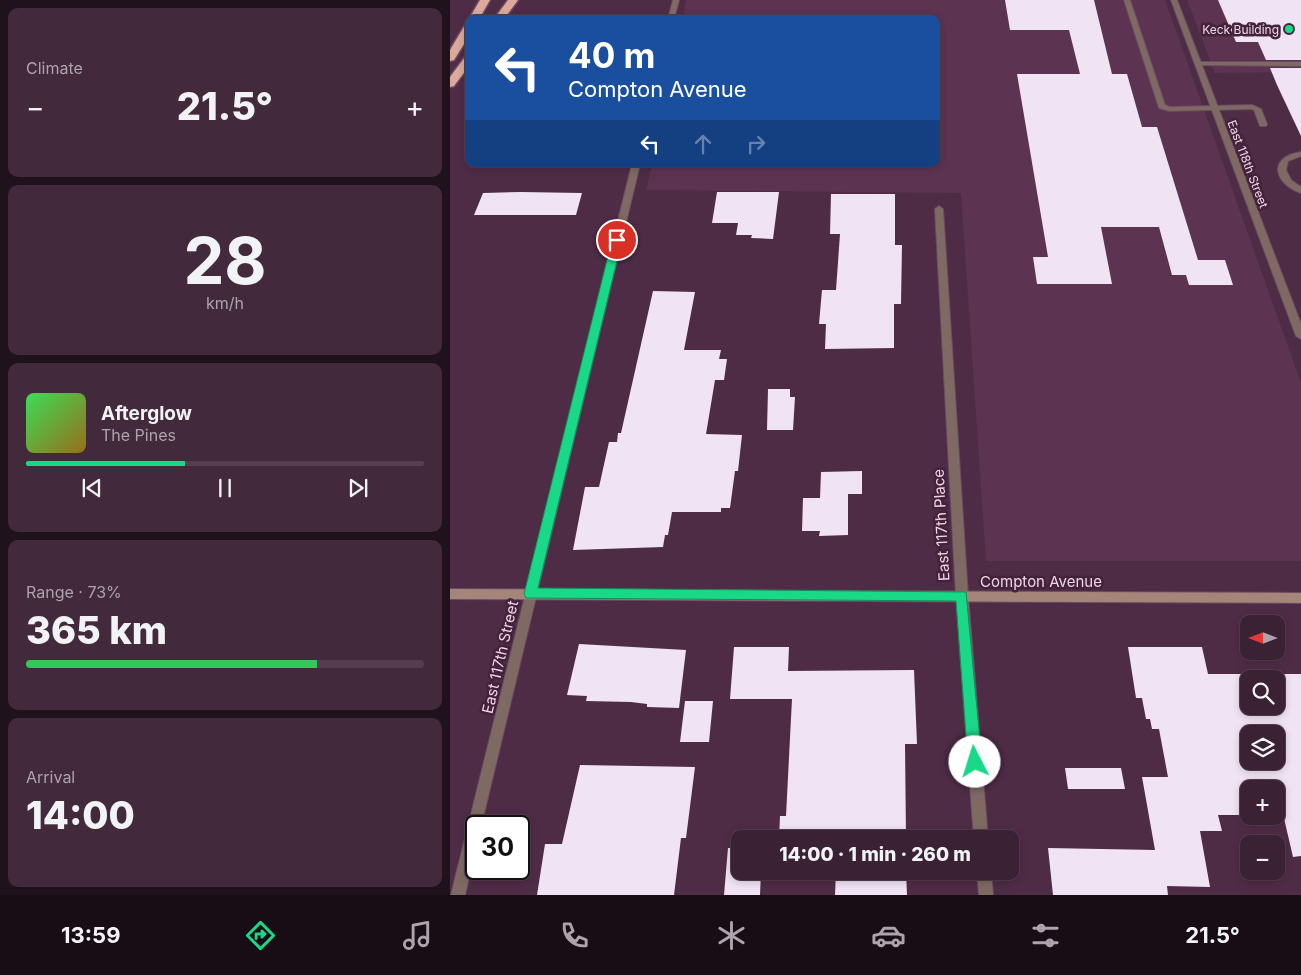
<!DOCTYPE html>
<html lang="en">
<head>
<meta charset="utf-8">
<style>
	:root { --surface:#3b2134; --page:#42293c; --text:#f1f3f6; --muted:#aca3ac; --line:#543e4f; --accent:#19d989 }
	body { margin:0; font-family:Inter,sans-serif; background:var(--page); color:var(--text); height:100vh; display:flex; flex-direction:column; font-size:19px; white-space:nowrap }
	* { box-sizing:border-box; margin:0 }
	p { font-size:16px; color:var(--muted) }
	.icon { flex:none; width:28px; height:28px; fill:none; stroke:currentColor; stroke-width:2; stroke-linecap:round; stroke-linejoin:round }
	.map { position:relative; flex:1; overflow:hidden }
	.side { display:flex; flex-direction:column; gap:8px; padding:8px; background:#20121d; width:450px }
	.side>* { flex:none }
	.guide { position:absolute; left:15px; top:15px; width:475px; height:152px; border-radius:10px; box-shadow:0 2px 8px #0003,0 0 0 1px var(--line); background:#1a4fa0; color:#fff; overflow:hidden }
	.needle { width:32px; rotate:270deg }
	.fabs { position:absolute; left:790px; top:615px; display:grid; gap:10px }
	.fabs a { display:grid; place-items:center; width:45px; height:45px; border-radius:10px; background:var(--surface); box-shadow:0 2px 8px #0003,0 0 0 1px var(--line); font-size:25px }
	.speed { position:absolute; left:15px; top:815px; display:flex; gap:10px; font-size:25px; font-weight:700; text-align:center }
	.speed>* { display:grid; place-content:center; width:65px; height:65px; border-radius:50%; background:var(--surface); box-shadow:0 2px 8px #0003,0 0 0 1px var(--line); line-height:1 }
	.speed .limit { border:2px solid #111; border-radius:8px; background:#fff; color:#111 }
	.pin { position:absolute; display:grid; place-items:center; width:42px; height:42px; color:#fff; margin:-21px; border:2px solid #fff; border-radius:50%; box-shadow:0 1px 5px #0007 }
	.me { position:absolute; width:55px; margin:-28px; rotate:355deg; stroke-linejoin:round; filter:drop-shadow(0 0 4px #0008) }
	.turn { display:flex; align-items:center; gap:18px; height:105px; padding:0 20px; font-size:22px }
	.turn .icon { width:65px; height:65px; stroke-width:2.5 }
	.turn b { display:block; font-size:35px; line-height:42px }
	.lanes { display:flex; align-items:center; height:48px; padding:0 20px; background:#0003; justify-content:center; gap:25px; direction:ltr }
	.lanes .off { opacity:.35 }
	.big { font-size:38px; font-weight:800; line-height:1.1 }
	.side .widget { flex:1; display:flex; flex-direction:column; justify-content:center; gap:8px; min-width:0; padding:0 18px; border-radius:10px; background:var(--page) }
	.side .dial { align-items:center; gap:0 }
	.dial b { font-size:65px; line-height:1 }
	.song { display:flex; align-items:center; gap:15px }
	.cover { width:60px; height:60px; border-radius:8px; background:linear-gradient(135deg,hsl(130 70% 55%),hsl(40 70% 35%)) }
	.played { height:5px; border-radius:2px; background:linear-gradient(90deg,var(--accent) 40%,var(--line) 40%) }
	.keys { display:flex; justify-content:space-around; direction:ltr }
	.heat { display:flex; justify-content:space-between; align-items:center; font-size:28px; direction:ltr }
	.charge { height:8px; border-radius:4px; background:linear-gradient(90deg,#34c759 73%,var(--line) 0) }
	.trip { position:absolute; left:281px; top:830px; width:288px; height:50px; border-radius:10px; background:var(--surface); box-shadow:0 2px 8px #0003,0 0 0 1px var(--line); font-weight:800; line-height:50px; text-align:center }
	.dock { display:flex; height:80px; justify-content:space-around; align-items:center; background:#180d15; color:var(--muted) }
	.dock .icon { width:35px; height:35px }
	.dock .active { color:var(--accent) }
	.dock b { font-size:22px; color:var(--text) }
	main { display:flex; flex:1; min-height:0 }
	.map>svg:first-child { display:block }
</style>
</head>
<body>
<main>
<section class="side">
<div class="widget"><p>Climate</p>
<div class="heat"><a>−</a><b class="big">21.5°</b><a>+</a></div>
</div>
<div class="widget dial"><b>28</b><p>km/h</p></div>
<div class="widget">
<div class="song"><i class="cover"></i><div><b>Afterglow</b><p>The Pines</p></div></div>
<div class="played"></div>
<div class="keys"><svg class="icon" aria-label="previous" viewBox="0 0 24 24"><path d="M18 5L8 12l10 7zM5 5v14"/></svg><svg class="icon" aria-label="pause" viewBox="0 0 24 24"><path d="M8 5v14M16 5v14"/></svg><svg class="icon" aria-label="next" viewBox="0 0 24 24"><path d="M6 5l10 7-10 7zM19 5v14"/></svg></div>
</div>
<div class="widget"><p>Range · 73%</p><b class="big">365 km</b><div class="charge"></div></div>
<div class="widget"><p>Arrival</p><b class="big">14:00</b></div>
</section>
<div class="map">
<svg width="851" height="895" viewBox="0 0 851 895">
	<rect width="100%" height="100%" fill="#4f2c46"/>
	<g fill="#5c3351">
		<path d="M236 0H715L851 383V561H536L511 193 196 190 202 164H486V19H233Z"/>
		<path d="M737 0H851V72L765 73Z"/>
	</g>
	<g fill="#f0e3f4" fill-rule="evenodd">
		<path d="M555 0H644L662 74H677L692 127H707L748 260H775L783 285H739L736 275H722L709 227H651L662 284H587L583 257H598L567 74H630L619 30H560Z"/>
		<path d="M768 0H851V60H816L808 42H786Z"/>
		<path d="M820 68H851V136L827 85Z"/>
		<path d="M71 192 132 193 126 215H24L33 193Z"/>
		<path d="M267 192H329L323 239 301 238 302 235H286L288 223H262Z"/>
		<path d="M381 194H445V245H452L451 304H444V348L375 349 376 324H369L372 290H386L390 234H380Z"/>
		<path d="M203 291 245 292 234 350H271L269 359H277L274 380H265L256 434 292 435 288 471H285L280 508H271V512H222L218 535H215L213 547 123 550 135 487H149L159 442H167L168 433H171Z"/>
		<path d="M318 389H340V397H345L343 430H317Z"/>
		<path d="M412 471V494H398V535L369 536 370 531H352L353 498H370L371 472Z"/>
		<path d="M129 644 236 650 229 708 197 707V704L181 702 136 701 137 696 117 695Z"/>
		<path d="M284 647H339L338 671 464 670 467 744H455L456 839H329L330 816H336L342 699H280Z"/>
		<path d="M678 647H752L758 674H851V856L843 857 833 814H826V789H799V815H768L772 831H750L760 887 717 886 718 895H603L598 848 705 850 692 777H718L709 729H702L700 719H696L692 698H686ZM799 679H826V706H799ZM799 734H826V761H799Z"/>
		<path d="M235 701H263L259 742H230Z"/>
		<path d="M130 765 245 767 236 838H231L224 895H87L95 844H112Z"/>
		<path d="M615 768H671L675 789H618Z"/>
		<path d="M278 848H290V871H311L310 895H274Z"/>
		<path d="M386 871H456L457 895H385Z"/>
	</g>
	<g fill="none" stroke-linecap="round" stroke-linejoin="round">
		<defs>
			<g id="service">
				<path d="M674 0H680L715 105 720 107 802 105 811 109 817 124 816 126H810L804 110 801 109 719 111 709 108Z"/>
				<path d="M748 62H851V66L746 65 745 64Z"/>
				<path d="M851 152V156L838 161 836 170 841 180 851 187V193C824 184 817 157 851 152Z"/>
			</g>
			<g id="minor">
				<path d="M223 0H229L224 19H218Z"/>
				<path d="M721 0H727L851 324V339L846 336Z"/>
				<path d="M182 164H190L31 826H26V847L15 895H1Z"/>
				<path d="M489 206 493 209 518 596 538 839H524L506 596 485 209Z"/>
				<path d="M527 871H541L543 895H529Z"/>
			</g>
			<path id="secondary" d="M0 589 851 593V603L0 599Z"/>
			<g id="motorway">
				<path d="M30 0H40L29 19H19Z"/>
				<path d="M58 0H68L54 19H44Z"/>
				<path d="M19 24V36L4 60 0 61V50L15 25Z"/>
				<path d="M19 56V66L4 86 0 87V77L15 57Z"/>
			</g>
		</defs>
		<use href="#service" stroke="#6b4b63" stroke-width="2"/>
		<use href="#minor" stroke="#6b4b63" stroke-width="2"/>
		<use href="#secondary" stroke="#6b4b63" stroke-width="2"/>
		<use href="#motorway" stroke="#6b4b63" stroke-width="3"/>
		<use href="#service" fill="#7f6a63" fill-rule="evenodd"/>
		<use href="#minor" fill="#7f6a63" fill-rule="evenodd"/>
		<use href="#secondary" fill="#a5847a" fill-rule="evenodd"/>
		<use href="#motorway" fill="#dca99a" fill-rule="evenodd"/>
	</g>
	<path fill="#19d989" stroke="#108d59" d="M167 237 172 240 88 588 516 592 532 762 530 767 525 769 520 767 518 762 506 601 76 598 74 594 162 240Z"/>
	<circle fill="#19d989" stroke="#44223b" stroke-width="2" cx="839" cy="29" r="5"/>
	<g text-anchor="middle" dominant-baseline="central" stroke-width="5" stroke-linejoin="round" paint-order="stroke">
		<g font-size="12" fill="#ecd6e5" stroke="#44223b" text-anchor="end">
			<text x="829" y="29">Keck Building</text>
		</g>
		<g font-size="12" fill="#ecd6e5" stroke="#44223b">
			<text transform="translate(798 164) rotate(69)">East 118th Street</text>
		</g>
		<g font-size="15" fill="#ecd6e5" stroke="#44223b">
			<text transform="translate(491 525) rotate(-93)">East 117th Place</text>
			<text x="591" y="581">Compton Avenue</text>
			<text transform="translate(50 657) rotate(-77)">East 117th Street</text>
		</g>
	</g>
</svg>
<div class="fabs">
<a><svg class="needle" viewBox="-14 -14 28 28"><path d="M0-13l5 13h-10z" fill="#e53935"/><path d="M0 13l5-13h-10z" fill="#aca3ac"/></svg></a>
<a><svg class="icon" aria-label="search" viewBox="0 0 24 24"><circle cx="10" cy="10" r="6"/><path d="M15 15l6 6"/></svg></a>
<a><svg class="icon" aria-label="layers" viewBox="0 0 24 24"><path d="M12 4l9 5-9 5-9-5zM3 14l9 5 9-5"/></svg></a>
<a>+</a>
<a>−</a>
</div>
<div class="speed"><div class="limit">30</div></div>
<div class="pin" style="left:167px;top:240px;background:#d93025"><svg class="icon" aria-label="arrive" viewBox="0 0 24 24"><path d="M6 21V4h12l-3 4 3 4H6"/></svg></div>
<svg class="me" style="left:525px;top:762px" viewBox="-20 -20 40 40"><circle r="19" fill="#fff"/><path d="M0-13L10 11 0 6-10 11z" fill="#19d989"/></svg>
<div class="trip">14:00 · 1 min · 260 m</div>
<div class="guide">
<div class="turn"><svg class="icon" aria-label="left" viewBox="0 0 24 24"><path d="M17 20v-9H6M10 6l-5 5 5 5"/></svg><div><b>40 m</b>Compton Avenue</div></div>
<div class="lanes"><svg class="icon" aria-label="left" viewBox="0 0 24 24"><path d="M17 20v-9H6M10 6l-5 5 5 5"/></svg><svg class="icon off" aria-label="ahead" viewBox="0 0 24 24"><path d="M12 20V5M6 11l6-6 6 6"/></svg><svg class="icon off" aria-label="right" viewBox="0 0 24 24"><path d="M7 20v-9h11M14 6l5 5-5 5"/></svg></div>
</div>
</div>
</main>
<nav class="dock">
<b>13:59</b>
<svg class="icon active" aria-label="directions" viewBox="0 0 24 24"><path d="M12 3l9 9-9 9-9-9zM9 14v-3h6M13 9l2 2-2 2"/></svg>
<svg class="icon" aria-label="music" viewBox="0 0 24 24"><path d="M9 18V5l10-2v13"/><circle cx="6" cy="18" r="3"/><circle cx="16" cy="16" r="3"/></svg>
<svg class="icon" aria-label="phone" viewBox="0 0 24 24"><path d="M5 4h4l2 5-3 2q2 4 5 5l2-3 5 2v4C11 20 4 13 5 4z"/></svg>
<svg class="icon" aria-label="climate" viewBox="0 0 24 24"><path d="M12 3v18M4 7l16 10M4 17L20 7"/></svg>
<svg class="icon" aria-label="car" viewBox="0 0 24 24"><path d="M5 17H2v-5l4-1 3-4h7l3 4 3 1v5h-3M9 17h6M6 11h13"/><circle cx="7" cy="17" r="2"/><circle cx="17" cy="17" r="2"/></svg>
<svg class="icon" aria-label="filters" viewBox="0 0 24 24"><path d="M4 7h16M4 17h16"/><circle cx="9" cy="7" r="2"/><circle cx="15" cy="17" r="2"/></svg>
<b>21.5°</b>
</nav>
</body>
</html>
